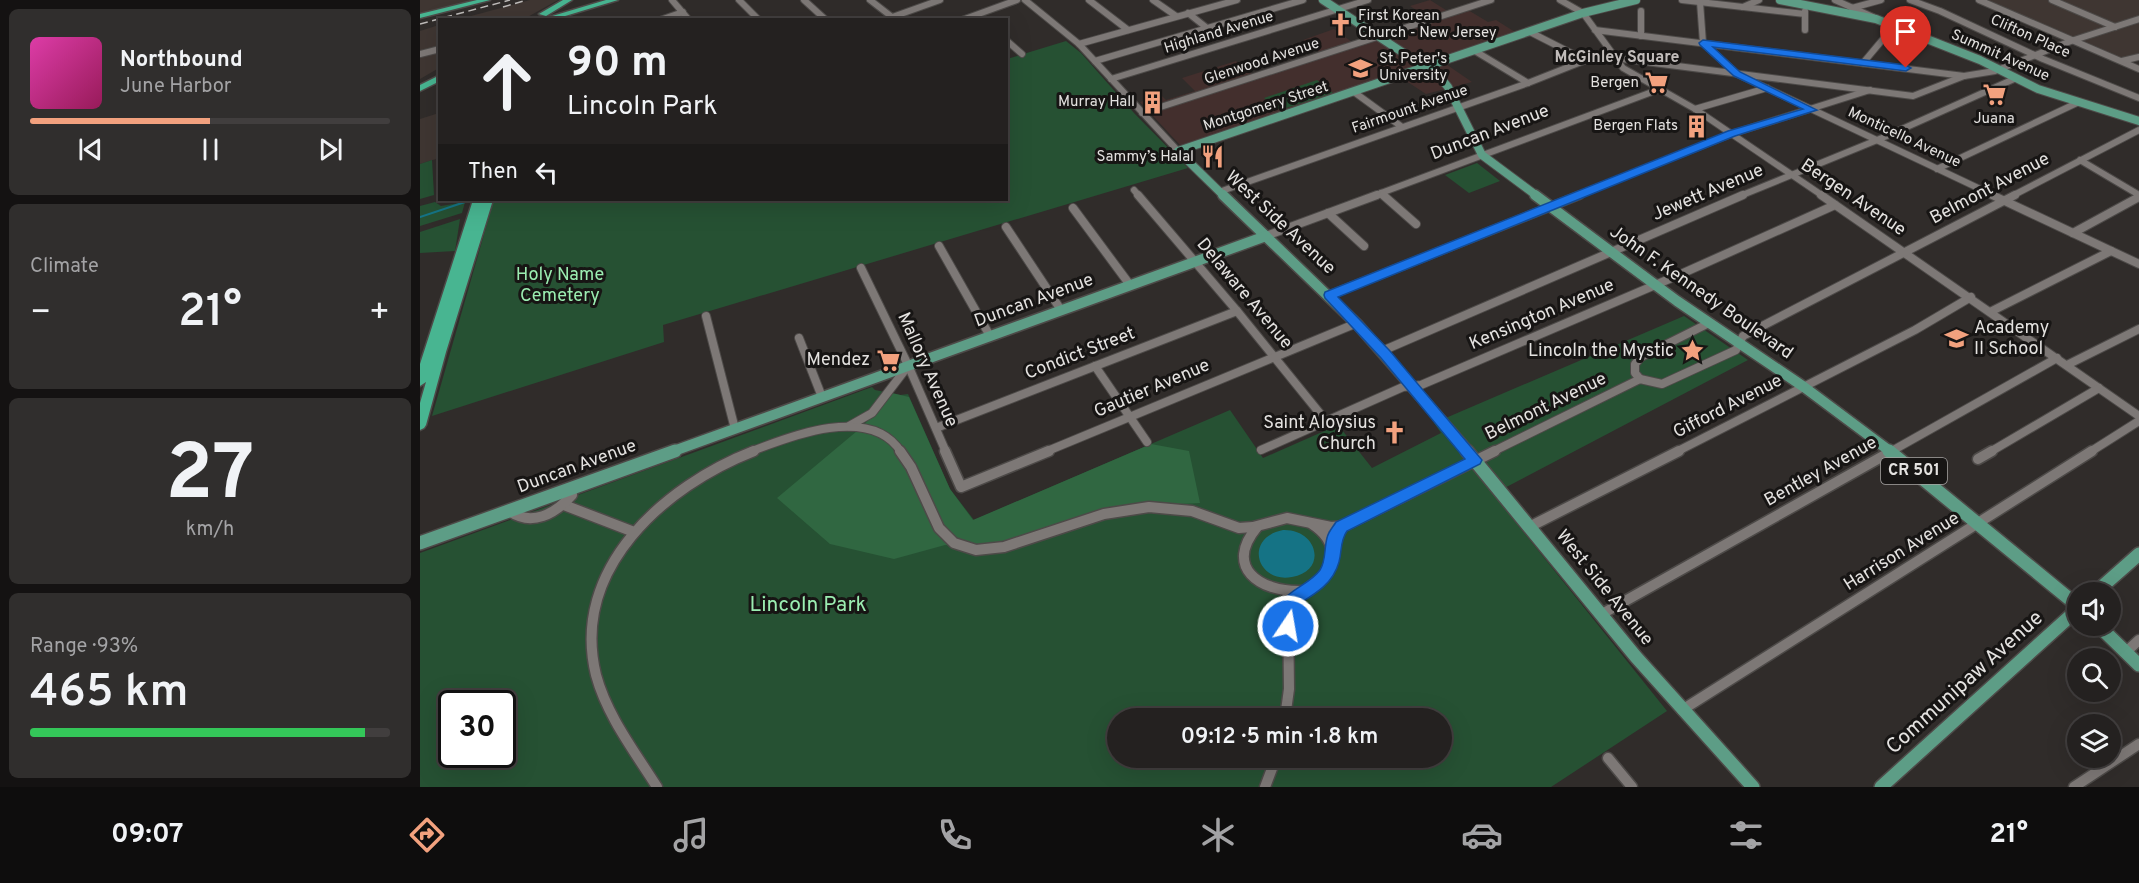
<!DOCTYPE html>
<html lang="en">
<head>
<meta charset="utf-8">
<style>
	:root { --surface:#242120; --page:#302e2d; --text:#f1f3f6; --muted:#a3a3a5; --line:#413e3e; --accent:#f2a17e }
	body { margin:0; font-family:Overpass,sans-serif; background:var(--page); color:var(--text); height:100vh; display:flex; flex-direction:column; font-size:22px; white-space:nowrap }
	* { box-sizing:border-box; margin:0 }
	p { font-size:20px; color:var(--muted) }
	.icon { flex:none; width:33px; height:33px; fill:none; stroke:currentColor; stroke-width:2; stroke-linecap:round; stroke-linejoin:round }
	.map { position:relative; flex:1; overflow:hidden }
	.panel { display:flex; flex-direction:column; gap:9px; padding:9px; background:#141212; width:420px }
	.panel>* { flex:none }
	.guide { position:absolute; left:18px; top:18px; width:570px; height:183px; border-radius:0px; box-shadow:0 6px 24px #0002,0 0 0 2px var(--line); background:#242120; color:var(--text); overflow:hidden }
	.controls { position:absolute; left:1647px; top:582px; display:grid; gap:12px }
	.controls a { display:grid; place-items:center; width:54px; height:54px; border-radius:50%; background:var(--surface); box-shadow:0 6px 24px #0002,0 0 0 2px var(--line); font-size:30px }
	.speed { position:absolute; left:18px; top:690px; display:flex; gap:12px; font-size:30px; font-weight:700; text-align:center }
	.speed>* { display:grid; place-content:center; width:78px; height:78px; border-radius:50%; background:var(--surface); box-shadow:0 6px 24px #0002,0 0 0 2px var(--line); line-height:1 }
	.speed .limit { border:3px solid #111; border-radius:9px; background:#fff; color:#111 }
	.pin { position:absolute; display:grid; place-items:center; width:51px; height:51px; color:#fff; margin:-62px -26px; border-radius:50% 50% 50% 0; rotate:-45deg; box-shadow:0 0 6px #0007 }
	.pin .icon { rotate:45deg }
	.me { position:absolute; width:66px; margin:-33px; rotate:12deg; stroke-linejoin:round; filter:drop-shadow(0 0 4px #0008) }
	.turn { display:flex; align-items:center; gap:21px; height:126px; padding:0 30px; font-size:27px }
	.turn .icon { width:78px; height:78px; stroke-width:2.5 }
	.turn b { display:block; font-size:42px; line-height:51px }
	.then { display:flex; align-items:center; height:57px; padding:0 30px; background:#0003; gap:12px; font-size:22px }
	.big { font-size:45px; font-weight:600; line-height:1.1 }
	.panel .tile { flex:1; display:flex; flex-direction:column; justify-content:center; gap:9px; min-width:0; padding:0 21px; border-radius:9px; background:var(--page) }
	.panel .dial { align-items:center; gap:0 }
	.dial b { font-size:78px; line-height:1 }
	.song { display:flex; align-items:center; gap:18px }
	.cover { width:72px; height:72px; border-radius:9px; background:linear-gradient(135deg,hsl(320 70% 55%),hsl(330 70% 35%)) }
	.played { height:6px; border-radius:3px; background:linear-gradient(90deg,var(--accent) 50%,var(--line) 50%) }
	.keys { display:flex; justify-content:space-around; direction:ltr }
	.heat { display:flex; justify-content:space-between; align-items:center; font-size:33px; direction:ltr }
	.charge { height:9px; border-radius:4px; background:linear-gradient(90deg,#34c759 93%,var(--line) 0) }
	.trip { position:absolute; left:687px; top:708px; width:345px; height:60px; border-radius:30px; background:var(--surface); box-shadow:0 6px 24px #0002,0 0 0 2px var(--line); font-weight:600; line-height:60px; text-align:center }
	.tabs { display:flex; height:96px; justify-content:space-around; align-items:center; background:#0e0d0d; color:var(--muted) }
	.tabs .icon { width:42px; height:42px }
	.tabs .on { color:var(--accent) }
	.tabs b { font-size:27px; color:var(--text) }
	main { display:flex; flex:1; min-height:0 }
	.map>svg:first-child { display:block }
</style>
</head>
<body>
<main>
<section class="panel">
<div class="tile">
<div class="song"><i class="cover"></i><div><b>Northbound</b><p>June Harbor</p></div></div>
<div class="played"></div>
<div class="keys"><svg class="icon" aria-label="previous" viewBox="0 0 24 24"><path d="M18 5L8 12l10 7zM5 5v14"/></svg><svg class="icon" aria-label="pause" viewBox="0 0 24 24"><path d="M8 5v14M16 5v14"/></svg><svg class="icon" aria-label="next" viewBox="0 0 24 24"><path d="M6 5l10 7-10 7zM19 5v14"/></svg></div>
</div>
<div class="tile"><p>Climate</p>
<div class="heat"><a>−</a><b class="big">21°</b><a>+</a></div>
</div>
<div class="tile dial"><b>27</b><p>km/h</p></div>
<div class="tile"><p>Range · 93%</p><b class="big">465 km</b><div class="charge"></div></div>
</section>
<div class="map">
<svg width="1719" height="787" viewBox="0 0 1719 787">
	<rect width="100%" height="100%" fill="#302c2a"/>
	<g fill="#3f3632">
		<path d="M0 0H52L0 14Z"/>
		<path d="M110 0H138L104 19H40Z"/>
		<path d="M1562 0H1719V55L1702 60Z"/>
		<path d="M19 25V68L0 79V31Z"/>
		<path d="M19 113V158L0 164V119Z"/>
	</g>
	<path fill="#432f2d" d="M1010 0 1029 12 1048 10 1068 22 1076 20 1095 32 1020 60 1052 82 1006 94 977 75 760 145 720 102 741 95 746 100 775 91 762 78 816 61 832 74 899 52 883 40 914 29 932 42 1008 18 990 6Z"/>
	<g fill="#265133" fill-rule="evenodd">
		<path d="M646 41 661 53 714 113 768 168 243 325 244 342 12 416 73 203 83 200H586L587 59Z"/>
		<path d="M897 80 913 93 860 110 844 98Z"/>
		<path d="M12 160 14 195 0 199V164Z"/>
		<path d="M1057 163 1080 181 1049 193 1025 175Z"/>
		<path d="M15 202 21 206 45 202 42 213 0 226V206Z"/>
		<path d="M40 219 35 251 0 253V232Z"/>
		<path d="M1264 316 1328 360 1073 494 1247 711 1131 787H0V553L452 387 455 390 480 395 488 394 530 489 554 520 810 410 843 458 918 425 952 468 1021 433 1014 423ZM32 704H82V754H32ZM698 718H1022V758H698Z"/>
	</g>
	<path fill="#306741" d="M472 393 489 397 530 489 553 520 731 444 769 451 780 503 699 507 575 550 525 545 474 559 410 544 357 498 443 426Z"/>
	<path fill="#157385" d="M863 530C898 529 908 571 872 577 837 584 823 538 863 530Z"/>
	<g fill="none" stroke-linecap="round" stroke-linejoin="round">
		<path stroke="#157385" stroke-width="2" d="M0 217 45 202"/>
		<defs>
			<g id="minor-far2">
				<path d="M252 0 269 20"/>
				<path d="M319 0 339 20"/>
				<path d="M384 0 406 20"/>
				<path d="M450 0 472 17"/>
				<path d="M605 0 659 44 758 151"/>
				<path d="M669 0 708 30"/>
				<path d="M733 0 756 16"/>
				<path d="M1140 0 1163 13 1203 68 1275 109 1403 196"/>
				<path d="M1262 0 1385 14"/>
				<path d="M1415 0 1453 17"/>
				<path d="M1490 0 1520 11 1623 59 1719 98"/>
				<path d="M1559 0 1719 69"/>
				<path d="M1632 0 1695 27"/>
				<path d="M1280 2 1283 43 1317 74 1575 196"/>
				<path d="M1323 7 1339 0"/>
				<path d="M1432 8 1461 0"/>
				<path d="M1221 11V36"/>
				<path d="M1385 11V30"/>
				<path d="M768 13 787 28"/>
				<path d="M240 20 263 12"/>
				<path d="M464 20 520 0"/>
				<path d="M542 20 597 0"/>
				<path d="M1175 30 1544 76"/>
				<path d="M1110 32 1165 60"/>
				<path d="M586 40 602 54"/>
				<path d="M659 44 817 0"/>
				<path d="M1055 51 1108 83"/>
				<path d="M0 54 20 49"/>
				<path d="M1194 58 1493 96 1544 76 1575 71 1651 41 1719 19"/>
				<path d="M675 61 883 0"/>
				<path d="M1702 61 1719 57"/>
				<path d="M1443 63 1474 26"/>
				<path d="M691 79 948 0"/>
				<path d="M934 92 982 127"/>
				<path d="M1275 109 1347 88"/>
				<path d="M722 113 1071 0"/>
				<path d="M1660 160 1719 195"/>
				<path d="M1517 169 1659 102"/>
				<path d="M714 190 719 196"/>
				<path d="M799 192 1108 83 1189 51"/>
				<path d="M961 193 964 196"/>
				<path d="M953 196 1240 89"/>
				<path d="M1156 196 1311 134 1450 90"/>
				<path d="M1320 196 1462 138 1594 79"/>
				<path d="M1592 196 1719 130"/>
			</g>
			<g id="minor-far1">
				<path d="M718 195 817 311 906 421"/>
				<path d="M963 195 996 224"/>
				<path d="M1401 195 1719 416"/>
				<path d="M1572 195 1719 264"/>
				<path d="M653 208 710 285"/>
				<path d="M908 213 944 246"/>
				<path d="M586 227 641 310"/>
				<path d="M1653 233 1719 197"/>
				<path d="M846 236 957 195"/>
				<path d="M519 246 570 336"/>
				<path d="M441 268 488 365 526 452"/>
				<path d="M910 295 1160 195"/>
				<path d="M1572 311 1691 251"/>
				<path d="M286 316 315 429"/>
				<path d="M379 338 402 397"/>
				<path d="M962 351 1323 195"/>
				<path d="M1647 365 1719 329"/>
				<path d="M675 366 727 442"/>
				<path d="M1220 379 1215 373V364L1221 357 1289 323"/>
				<path d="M429 426 452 413 488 366"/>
				<path d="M516 428 817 311"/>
				<path d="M841 450 983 387 1001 385 1261 274 1415 205"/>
				<path d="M330 452C370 436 451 404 481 452"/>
				<path d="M625 452 937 323"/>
				<path d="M1072 452 1220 379 1242 384 1316 350 1323 336 1595 195"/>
				<path d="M1256 452 1495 330 1551 297"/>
				<path d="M1470 452 1637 358"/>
				<path d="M1570 452 1679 388"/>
				<path d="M1670 452 1719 421"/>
			</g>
			<g id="minor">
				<path d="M480 451 491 467 519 528 534 543 556 550 584 547 684 514 729 507 772 511 819 528 833 527 867 518 911 527 924 526 1075 451"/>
				<path d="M525 451 541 487 629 451"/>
				<path d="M1558 459 1572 451"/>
				<path d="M144 505 214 532"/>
				<path d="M89 511C112 527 135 514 152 495L151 488"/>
				<path d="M1111 526 1259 451"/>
				<path d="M837 527C804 567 839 592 881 591"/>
				<path d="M1182 614 1472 451"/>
				<path d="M1706 652 1719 640"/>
				<path d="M1262 710 1672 451"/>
				<path d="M865 718 869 689 868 608C880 588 912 581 912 555 912 541 903 531 892 524"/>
				<path d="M1188 758 1212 787"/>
				<path d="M237 787C215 752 187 716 176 675 150 569 244 486 334 451"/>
				<path d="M845 787 856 758"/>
				<path d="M1654 787 1719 744"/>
			</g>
			<g id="major-far2">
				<path d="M903 0 1020 77 1028 87 1062 155 1117 196"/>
				<path d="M1360 0 1456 19 1560 60 1618 89 1719 121"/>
				<path d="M804 196 758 151 1163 13 1216 0"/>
			</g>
			<g id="major-far1">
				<path d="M803 195 938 325 1049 452"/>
				<path d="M1115 195 1257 301 1384 387 1471 452"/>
				<path d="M251 452 846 236"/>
			</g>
			<g id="major">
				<path d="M1047 451 1216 657 1333 787"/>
				<path d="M1469 451 1658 606"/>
				<path d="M0 543 255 451"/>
				<path d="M1676 592 1719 554"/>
				<path d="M1679 626 1719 665"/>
				<path d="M1461 787 1658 609"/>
			</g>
			<g id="highway">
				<path d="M57 0H70L0 18V14Z"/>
				<path d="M143 0H152L126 16 119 14Z"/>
				<path d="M186 0H198L132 20H119Z"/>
				<path d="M20 75V81L0 91V85Z"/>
				<path d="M53 200H63L53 231 63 200H73L26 352 6 425 4 428 0 430V403L6 382 0 386V364Z"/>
			</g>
		</defs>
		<use href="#minor-far2" stroke="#4d4a48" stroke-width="8"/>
		<use href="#minor-far1" stroke="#4d4a48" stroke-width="10"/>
		<use href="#minor" stroke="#4d4a48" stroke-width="13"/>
		<use href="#major-far2" stroke="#4d4a48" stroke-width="10"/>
		<use href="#major-far1" stroke="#4d4a48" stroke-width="13"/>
		<use href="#major" stroke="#4d4a48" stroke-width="16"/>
		<use href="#highway" stroke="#4d4a48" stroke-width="3"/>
		<use href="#minor-far2" stroke="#7d7876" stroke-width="6"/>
		<use href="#minor-far1" stroke="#7d7876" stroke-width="8"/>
		<use href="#minor" stroke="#7d7876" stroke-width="10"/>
		<use href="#major-far2" stroke="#5d9d86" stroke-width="8"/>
		<use href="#major-far1" stroke="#5d9d86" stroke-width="10"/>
		<use href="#major" stroke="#5d9d86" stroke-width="13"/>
		<use href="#highway" fill="#48b591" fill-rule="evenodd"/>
		<g stroke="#bebbb9" stroke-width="1.5" stroke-dasharray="8 4.5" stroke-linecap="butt">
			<path d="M83 7 107 0"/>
			<path d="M0 24 90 0"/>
		</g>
	</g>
	<path fill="#1a73e8" stroke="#114b97" stroke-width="1.5" d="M1283 40 1486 65 1491 68 1486 71 1293 47 1320 72 1397 110 1315 136 918 297 970 351 1062 460 1060 464 927 531C920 541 922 551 919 562 913 584 895 594 877 605L874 631 868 633 862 631C845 593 885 591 900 570 906 561 904 549 907 538 908 532 913 527 916 522L1045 459 961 358 905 298 904 295 905 292 1308 131 1383 109 1314 76 1280 45 1279 43Z"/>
	<defs>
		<symbol id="church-bare" viewBox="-9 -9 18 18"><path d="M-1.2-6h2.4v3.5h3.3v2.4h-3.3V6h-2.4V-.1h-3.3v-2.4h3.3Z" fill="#f2a17e" stroke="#171514" stroke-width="2.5" paint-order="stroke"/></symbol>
		<symbol id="university-bare" viewBox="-9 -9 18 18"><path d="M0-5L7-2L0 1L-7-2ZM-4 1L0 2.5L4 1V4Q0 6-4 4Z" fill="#f2a17e" stroke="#171514" stroke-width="2.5" paint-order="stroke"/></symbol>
		<symbol id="supermarket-bare" viewBox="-9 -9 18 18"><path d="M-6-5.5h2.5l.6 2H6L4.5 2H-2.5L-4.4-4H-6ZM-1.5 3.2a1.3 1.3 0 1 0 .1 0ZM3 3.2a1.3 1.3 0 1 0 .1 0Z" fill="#f2a17e" stroke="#171514" stroke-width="2.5" paint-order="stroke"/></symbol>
		<symbol id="building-bare" viewBox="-9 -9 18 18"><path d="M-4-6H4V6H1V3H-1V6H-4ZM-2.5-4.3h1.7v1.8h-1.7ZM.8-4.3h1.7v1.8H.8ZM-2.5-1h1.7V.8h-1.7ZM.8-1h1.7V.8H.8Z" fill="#f2a17e" stroke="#171514" stroke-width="2.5" paint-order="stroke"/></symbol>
		<symbol id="restaurant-bare" viewBox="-9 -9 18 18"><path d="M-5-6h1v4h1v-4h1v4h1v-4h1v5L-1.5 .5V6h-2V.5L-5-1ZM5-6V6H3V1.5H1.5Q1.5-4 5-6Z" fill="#f2a17e" stroke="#171514" stroke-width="2.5" paint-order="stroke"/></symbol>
		<symbol id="school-bare" viewBox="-9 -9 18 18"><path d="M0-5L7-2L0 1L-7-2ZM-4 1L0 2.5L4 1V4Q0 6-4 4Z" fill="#f2a17e" stroke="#171514" stroke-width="2.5" paint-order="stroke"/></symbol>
		<symbol id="sight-bare" viewBox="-9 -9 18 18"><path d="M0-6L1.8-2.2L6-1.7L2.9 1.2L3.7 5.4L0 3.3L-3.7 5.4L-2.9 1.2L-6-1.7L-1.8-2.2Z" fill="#f2a17e" stroke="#171514" stroke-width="2.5" paint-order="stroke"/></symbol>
	</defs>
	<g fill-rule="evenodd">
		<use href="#church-bare" x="904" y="8" width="33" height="33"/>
		<use href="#university-bare" x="924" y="52" width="33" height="33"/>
		<use href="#supermarket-bare" x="1220" y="66" width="33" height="33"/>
		<use href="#supermarket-bare" x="1558" y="78" width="33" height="33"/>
		<use href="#building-bare" x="716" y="86" width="33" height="33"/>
		<use href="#building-bare" x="1260" y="110" width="33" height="33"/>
		<use href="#restaurant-bare" x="776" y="140" width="33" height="33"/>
		<use href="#school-bare" x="1520" y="322" width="33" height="33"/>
		<use href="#sight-bare" x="1256" y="334" width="33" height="33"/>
		<use href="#supermarket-bare" x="452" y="344" width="33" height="33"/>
		<use href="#church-bare" x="958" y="416" width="33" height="33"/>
	</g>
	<g text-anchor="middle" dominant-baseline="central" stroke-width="6" stroke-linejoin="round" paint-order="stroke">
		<g font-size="15" fill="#e4e2e0" stroke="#171514" text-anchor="end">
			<text x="938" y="16" text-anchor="start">First Korean<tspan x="938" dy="17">Church - New Jersey</tspan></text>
			<text x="959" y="59" text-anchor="start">St. Peter's<tspan x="959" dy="17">University</tspan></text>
			<text x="1219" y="83">Bergen</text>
			<text x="715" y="102">Murray Hall</text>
			<text x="1574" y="119" text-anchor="middle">Juana</text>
			<text x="1258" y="126">Bergen Flats</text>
			<text x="774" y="157">Sammy’s Halal</text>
		</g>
		<g font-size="15" fill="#e4e2e0" stroke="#171514">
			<text transform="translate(799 33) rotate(-17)">Highland Avenue</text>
			<text transform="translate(1610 37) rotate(24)">Clifton Place</text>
			<text transform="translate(1580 56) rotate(24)">Summit Avenue</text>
			<text transform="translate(842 62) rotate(-18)">Glenwood Avenue</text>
			<text transform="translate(846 107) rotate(-18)">Montgomery Street</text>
			<text transform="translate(990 110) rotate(-19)">Fairmount Avenue</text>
			<text transform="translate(1484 138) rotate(25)">Monticello Avenue</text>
		</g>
		<g font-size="16" font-weight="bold" fill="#c2bdbb" stroke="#171514">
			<text x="1197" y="58">McGinley Square</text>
		</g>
		<rect fill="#171514" stroke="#a6a4a3" stroke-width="1.5" x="1461" y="458" width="66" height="26" rx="4.5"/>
		<g font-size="16" font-weight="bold" fill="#e4e2e0">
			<text x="1494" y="471">CR 501</text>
		</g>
		<g font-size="18" fill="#e4e2e0" stroke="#171514">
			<text transform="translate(1070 133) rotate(-21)">Duncan Avenue</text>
			<text transform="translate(1570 189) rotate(-28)">Belmont Avenue</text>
			<text transform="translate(1288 193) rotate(-23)">Jewett Avenue</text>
			<text transform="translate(1433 198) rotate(34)">Bergen Avenue</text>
			<text transform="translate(860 223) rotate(43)">West Side Avenue</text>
			<text transform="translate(1281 293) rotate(35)">John F. Kennedy Boulevard</text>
			<text transform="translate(824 294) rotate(50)">Delaware Avenue</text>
			<text transform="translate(614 301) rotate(-20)">Duncan Avenue</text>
			<text transform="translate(1122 315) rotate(-23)">Kensington Avenue</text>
			<text transform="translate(660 354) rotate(-21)">Condict Street</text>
			<text transform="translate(507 370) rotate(66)">Mallory Avenue</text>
			<text transform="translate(732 389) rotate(-23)">Gautier Avenue</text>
			<text transform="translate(1126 407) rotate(-26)">Belmont Avenue</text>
			<text transform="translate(1308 407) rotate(-27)">Gifford Avenue</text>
			<text transform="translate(157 467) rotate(-20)">Duncan Avenue</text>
			<text transform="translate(1401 472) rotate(-29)">Bentley Avenue</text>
			<text transform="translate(1482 552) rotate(-32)">Harrison Avenue</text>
			<text transform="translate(1184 588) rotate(51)">West Side Avenue</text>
		</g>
		<g font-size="18" fill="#9bedb1" stroke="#171514">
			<text x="140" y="275">Holy Name<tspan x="140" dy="21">Cemetery</tspan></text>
		</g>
		<g font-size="18" fill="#e4e2e0" stroke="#171514" text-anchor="end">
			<text x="1554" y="328" text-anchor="start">Academy<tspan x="1554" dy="21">II School</tspan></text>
			<text x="1254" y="351">Lincoln the Mystic</text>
			<text x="450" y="360">Mendez</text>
			<text x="956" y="423">Saint Aloysius<tspan x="956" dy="21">Church</tspan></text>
		</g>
		<g font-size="21" fill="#9bedb1" stroke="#171514">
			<text x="388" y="605">Lincoln Park</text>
		</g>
		<g font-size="21" fill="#e4e2e0" stroke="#171514">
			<text transform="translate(1545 683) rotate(-42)">Communipaw Avenue</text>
		</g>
	</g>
</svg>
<div class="controls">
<a><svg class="icon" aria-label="sound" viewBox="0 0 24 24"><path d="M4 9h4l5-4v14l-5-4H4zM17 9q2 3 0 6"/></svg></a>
<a><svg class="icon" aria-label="search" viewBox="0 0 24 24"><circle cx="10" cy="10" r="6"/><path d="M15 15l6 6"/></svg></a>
<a><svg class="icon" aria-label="layers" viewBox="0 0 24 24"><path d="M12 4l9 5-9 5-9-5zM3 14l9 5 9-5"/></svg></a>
</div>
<div class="speed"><div class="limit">30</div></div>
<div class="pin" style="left:1486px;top:68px;background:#d93025"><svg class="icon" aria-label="arrive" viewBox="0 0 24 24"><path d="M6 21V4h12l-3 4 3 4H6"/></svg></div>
<svg class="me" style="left:868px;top:626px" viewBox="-20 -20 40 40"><circle r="17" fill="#1a73e8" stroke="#fff" stroke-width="3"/><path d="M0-11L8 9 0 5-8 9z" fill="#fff"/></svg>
<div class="trip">09:12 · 5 min · 1.8 km</div>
<div class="guide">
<div class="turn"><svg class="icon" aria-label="ahead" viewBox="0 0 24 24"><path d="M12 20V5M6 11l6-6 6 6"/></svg><div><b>90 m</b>Lincoln Park</div></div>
<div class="then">Then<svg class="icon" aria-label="left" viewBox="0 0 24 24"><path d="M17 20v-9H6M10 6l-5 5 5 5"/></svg></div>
</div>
</div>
</main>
<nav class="tabs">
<b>09:07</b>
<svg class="icon on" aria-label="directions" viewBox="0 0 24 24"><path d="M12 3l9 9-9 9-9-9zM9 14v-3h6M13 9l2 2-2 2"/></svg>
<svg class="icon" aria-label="music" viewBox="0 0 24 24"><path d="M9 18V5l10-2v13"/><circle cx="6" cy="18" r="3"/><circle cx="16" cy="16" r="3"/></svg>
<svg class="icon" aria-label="phone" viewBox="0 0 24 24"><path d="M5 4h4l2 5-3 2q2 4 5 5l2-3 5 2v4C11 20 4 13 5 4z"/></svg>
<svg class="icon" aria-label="climate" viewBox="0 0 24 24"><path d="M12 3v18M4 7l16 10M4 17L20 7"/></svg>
<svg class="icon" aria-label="car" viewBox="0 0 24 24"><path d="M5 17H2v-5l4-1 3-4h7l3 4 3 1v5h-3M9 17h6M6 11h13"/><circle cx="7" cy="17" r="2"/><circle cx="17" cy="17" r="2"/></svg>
<svg class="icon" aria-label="filters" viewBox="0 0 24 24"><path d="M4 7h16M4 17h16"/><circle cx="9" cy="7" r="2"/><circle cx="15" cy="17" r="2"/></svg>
<b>21°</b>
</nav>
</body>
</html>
